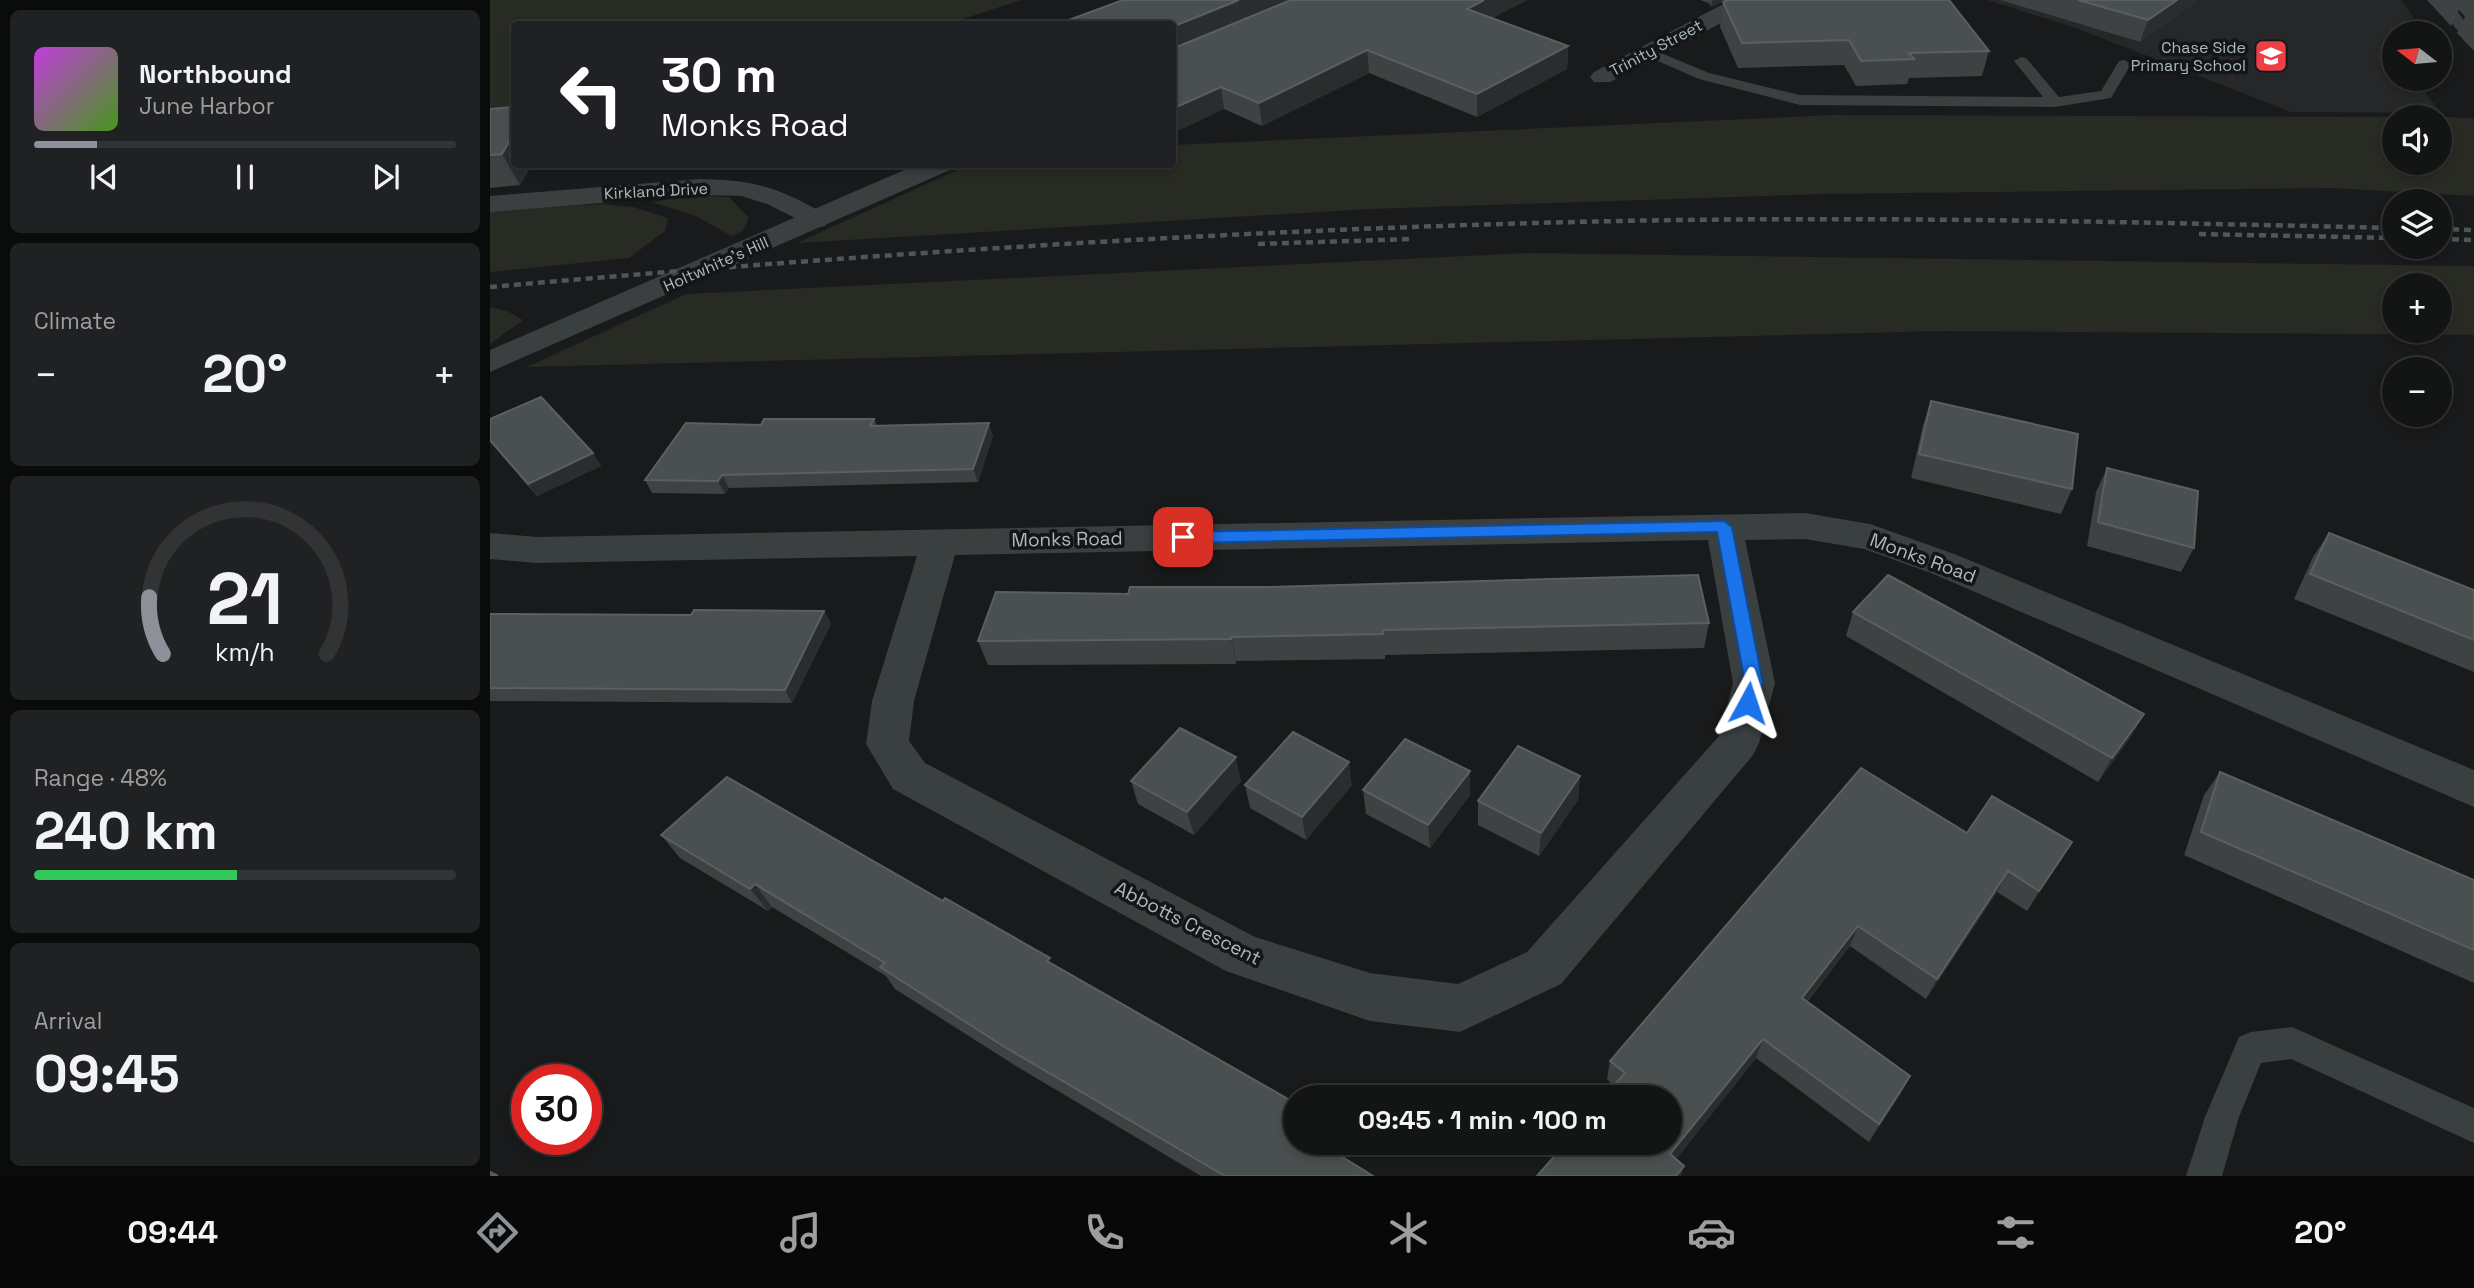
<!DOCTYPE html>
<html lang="en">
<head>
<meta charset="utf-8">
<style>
	:root { --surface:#131414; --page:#202122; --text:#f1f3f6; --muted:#9d9ea0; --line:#323334; --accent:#8c9099 }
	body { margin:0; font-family:"Space Grotesk",sans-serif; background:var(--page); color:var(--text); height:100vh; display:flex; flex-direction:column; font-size:26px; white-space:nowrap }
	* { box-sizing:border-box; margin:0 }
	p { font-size:23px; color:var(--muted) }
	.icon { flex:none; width:38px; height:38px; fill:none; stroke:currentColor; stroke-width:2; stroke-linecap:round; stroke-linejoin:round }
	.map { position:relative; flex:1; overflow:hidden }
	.side { display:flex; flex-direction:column; gap:10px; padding:10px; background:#0a0b0b; width:490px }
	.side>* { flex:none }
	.banner { position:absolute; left:21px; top:21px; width:665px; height:147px; border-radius:7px; box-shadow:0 4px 10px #0003,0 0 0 2px var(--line); background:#202124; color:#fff; overflow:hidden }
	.needle { width:46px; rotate:286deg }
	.fabs { position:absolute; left:1892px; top:21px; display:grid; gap:14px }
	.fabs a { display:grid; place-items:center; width:70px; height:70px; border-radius:50%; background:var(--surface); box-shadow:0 4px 10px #0003,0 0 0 2px var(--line); font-size:35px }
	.speed { position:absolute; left:21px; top:1064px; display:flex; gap:14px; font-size:35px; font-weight:700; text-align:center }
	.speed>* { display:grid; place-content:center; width:91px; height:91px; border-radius:50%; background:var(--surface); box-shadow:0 4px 10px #0003,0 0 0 2px var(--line); line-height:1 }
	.speed .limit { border:10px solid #d22; background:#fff; color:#111 }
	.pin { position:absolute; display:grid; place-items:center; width:60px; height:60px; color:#fff; margin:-30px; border-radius:14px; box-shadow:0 4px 10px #0006 }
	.me { position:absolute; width:77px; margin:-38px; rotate:5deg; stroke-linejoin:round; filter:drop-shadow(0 0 5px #0008) }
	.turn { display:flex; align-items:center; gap:24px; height:147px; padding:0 35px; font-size:32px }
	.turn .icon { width:91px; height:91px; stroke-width:2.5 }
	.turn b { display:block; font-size:49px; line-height:60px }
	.big { font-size:52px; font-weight:700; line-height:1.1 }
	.side .widget { flex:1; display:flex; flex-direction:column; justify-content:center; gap:10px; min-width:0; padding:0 24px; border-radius:10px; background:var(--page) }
	.side .dial { align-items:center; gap:0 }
	.dial svg { height:182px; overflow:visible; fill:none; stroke:var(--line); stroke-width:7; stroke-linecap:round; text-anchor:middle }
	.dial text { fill:var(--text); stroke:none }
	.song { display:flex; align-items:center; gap:21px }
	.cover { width:84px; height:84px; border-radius:10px; background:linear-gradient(135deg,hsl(290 70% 55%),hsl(100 70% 35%)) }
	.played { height:7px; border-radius:4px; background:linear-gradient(90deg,var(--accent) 15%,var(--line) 15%) }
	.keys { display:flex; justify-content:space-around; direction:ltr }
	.heat { display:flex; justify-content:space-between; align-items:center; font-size:38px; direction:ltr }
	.charge { height:10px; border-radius:5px; background:linear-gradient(90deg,#34c759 48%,var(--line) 0) }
	.trip { position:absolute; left:793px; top:1085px; width:399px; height:70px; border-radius:35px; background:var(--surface); box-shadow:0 4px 10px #0003,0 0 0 2px var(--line); font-weight:700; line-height:70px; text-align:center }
	.tabs { display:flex; height:112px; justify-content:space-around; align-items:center; background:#080808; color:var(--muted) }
	.tabs .icon { width:49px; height:49px }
	.tabs .selected { color:var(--accent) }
	.tabs b { font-size:32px; color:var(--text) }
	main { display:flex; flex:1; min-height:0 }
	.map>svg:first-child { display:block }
</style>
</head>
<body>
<main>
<section class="side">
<div class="widget">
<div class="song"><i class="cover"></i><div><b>Northbound</b><p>June Harbor</p></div></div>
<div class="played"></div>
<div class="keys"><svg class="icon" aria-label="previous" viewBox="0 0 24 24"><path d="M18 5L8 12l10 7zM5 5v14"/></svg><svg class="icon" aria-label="pause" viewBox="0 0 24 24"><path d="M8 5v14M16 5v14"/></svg><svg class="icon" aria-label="next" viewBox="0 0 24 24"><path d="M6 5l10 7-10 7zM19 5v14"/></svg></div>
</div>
<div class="widget"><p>Climate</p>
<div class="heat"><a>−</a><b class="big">20°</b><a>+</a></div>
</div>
<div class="widget dial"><svg viewBox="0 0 100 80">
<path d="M14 69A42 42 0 1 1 86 69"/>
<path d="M14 69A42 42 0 0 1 8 44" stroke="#8c9099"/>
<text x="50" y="56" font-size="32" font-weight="700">21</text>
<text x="50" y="72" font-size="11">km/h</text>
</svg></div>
<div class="widget"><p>Range · 48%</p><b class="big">240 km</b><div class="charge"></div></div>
<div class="widget"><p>Arrival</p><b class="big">09:45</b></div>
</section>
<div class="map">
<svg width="1984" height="1176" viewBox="0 0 1984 1176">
	<rect width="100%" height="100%" fill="#191a1b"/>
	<path fill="#252728" d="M1497 0H1912L1923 17 1920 33H1904V79H1925L1951 113 1801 112 1583 27Z"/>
	<g fill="#282b23" fill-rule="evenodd">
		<path d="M0 0H531L458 24H24V132L0 134Z"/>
		<path d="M1343 115 1916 117H1904V163H1950V117L1981 118 1984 119V196L1841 188 1333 194 881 209 307 243 478 165 682 164 683 145Z"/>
		<path d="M203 195 239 197 259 218 252 231 241 236 206 216 162 202Z"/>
		<path d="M113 204 143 207 178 218 175 231 139 258 0 272V210Z"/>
		<path d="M1037 253 1984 266V335L1453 331 37 367 196 294ZM1950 285V331H1904V285Z"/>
		<path d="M0 307 17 311 33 320 0 344Z"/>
	</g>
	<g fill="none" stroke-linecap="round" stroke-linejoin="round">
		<g fill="#3a3f40" fill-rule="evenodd">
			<path d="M1945 0H1984V5L1962 4 1976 23H1984V31L1967 30Z"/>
			<path d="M1159 48 1219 73 1310 95 1553 97 1524 61 1531 57 1536 58 1569 97 1611 91 1629 61 1634 60 1641 64 1621 98 1565 107 1310 105 1209 79 1154 55 1152 52Z"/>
			<path d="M1802 1027 1984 1108V1143L1801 1059 1771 1063 1749 1117 1732 1176H1696L1715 1117 1749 1037 1761 1032Z"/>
		</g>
		<g fill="#3a3f40" fill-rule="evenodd">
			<path d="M1241 0H1268L1265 5 1120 82H1104L1100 77 1104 72Z"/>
			<path d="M210 179C264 180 288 187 335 214L339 220 335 226 325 228 277 204 251 196 210 195 0 212V196Z"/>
			<path d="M1315 513 1380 524 1467 555 1984 770V807L1441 573 1374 549 1315 539 1255 540 1285 683 1269 743 1263 755 1071 984 970 1032 880 1021 736 971 403 789 376 744 382 701 427 556 47 563 0 559V533L47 537ZM1218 540 1243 683 1229 736 1037 952 968 984 880 973 765 937 435 763 419 741 424 701 465 555Z"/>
		</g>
		<path fill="#3a3f40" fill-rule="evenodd" d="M428 164H464L460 170 0 372V350Z"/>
		<g stroke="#4f5657" stroke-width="4.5" stroke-dasharray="7 5" stroke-linecap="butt">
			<path d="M1950 229 1984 230"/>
			<path d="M1709 234 1904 238"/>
			<path d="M1950 239 1984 240"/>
			<path d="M768 244 922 239"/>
			<path d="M0 287C375 254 751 229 1128 221 1387 216 1645 222 1904 228"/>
		</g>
	</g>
	<g fill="#3e4243">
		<path d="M633 0H1037L1002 18 1078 46 1077 69 987 117 879 73 772 126 734 109Z"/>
		<path d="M1210 0H1236L1221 7 1219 3Z"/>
		<path d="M1510 0H1708L1650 42Z"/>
		<path d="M1937 0H1984V51L1967 33 1975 17 1969 10 1961 26Z"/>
		<path d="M1233 2 1499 51 1492 76 1419 78 1417 84 1366 86 1354 65 1248 68 1230 27Z"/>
		<path d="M0 109 24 164H42L30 185 0 188Z"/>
		<path d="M1441 401 1582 489 1571 514 1421 478 1433 425Z"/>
		<path d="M0 419 103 453 111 466 47 496 0 442Z"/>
		<path d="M384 419 387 426 503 436 488 482 239 488 235 494 162 493 155 480 271 425Z"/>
		<path d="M1617 468 1704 548 1691 572 1597 546 1606 492Z"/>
		<path d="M1839 533 1984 590V672L1804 599 1823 557Z"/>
		<path d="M506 592 1219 623 1214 648 895 655V659L746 661V664L498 665 488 641Z"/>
		<path d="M334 611 341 624 302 703 0 701V614L201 615Z"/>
		<path d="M1363 612 1654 714 1640 738 1608 782 1356 636Z"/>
		<path d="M980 771V795L940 848 876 814 873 790Z"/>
		<path d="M1730 772 1984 880V983L1694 855 1714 795Z"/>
		<path d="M1090 776 1088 800 1049 856 988 825V801Z"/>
		<path d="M641 781H751L704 835 648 804Z"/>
		<path d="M755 785H862L816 840 760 808Z"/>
		<path d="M1477 833 1582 842 1569 863 1537 911 1507 892 1436 999 1360 946 1317 1002 1420 1076 1410 1095 1379 1142 1266 1058 1186 1159 1194 1166 1191 1176H1047L1124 1086 1117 1079 1120 1061Z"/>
		<path d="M171 835 563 965 805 1143 883 1176H711L526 1066 405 989 396 976 282 907 278 911 190 858Z"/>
	</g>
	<g fill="#2a2d2e">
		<path d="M749 0H803L682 51V27Z"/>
		<path d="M994 0H1037L977 31V9Z"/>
		<path d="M1222 0H1236L1221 7Z"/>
		<path d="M1687 0H1708L1650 42 1658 20Z"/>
		<path d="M1078 46 1077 69 987 117V94Z"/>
		<path d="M877 50 879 73 772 126 769 103Z"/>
		<path d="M731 87 734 109 682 134V109Z"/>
		<path d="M24 133V164H42L30 185 12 154Z"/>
		<path d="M499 423 503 436 488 482 483 469Z"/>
		<path d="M103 453 111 466 47 496 38 484Z"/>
		<path d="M232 475 239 488 235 494 228 481Z"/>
		<path d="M334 611 341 624 302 703 295 690Z"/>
		<path d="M741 637 746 661V664L741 639Z"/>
		<path d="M1654 714 1640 738 1608 782 1622 758Z"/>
		<path d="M746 757 751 781 704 835 697 812Z"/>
		<path d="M859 762 862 785 816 840 812 817Z"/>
		<path d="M980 771V795L940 848 938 825Z"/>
		<path d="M1090 776 1088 800 1049 856 1051 833Z"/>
		<path d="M1582 842 1569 863 1537 911 1549 891Z"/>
		<path d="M1518 871 1507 892 1436 999 1447 979Z"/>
		<path d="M265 884 282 907 278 911 260 889Z"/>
		<path d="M1368 926 1360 946 1304 1017 1312 998Z"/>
		<path d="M1273 1039 1266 1058 1176 1171 1180 1154Z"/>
		<path d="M1420 1076 1410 1095 1379 1142 1389 1124Z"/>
		<path d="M1194 1166 1191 1176H1186Z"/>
	</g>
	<g fill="#4a4f50" stroke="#596060" stroke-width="2">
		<path d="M633 0H749L682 27V24H568Z"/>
		<path d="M801 0H994L977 9 1078 46 987 94 877 50 769 103 731 87 682 109V49Z"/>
		<path d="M1237 0H1459L1499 51 1419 53 1424 59 1371 61 1359 40 1252 43 1233 2Z"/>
		<path d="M1588 0H1687L1658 20Z"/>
		<path d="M24 107V133L12 154 0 155V109Z"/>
		<path d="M51 397 103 453 38 484 0 440V419Z"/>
		<path d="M1441 401 1588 434 1582 489 1429 454Z"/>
		<path d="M274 419H384L380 426 499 423 483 469 232 475 228 481 155 480 196 423 271 425Z"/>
		<path d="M1617 468 1708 491 1704 548 1608 522Z"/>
		<path d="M1839 533 1984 590V640L1820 574Z"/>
		<path d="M1208 575 1219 623 893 630V634L741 637V639L488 641 506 592 638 594 640 587H776Z"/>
		<path d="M1398 575 1654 714 1622 758 1363 612Z"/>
		<path d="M204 610 334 611 295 690 0 688V614L201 615Z"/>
		<path d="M690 728 746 757 697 812 641 781Z"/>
		<path d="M803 732 859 762 812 817 755 785Z"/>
		<path d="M915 739 980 771 938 825 873 790Z"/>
		<path d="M1028 746 1090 776 1051 833 988 801Z"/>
		<path d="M1371 768 1477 833 1502 796 1582 842 1549 891 1518 871 1447 979 1368 926 1312 998 1420 1076 1389 1124 1273 1039 1180 1154 1194 1166 1186 1176H1047L1076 1143H1180V1097H1114L1135 1073 1120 1061Z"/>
		<path d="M1730 772 1984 880V950L1711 832Z"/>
		<path d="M237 777 453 901 455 898 560 958 557 961 805 1103V1143H830L883 1176H735L513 1046 390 967 395 963 265 884 260 889 171 835Z"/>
		<path d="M0 1172 8 1176H0Z"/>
	</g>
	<path fill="#1a73e8" stroke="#114b97" stroke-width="2" d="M1234 521 1242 527 1273 683 1267 703 1258 710 1250 703 1255 683 1227 532 693 543 686 537 693 532Z"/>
	<defs>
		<symbol id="school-square" viewBox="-11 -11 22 22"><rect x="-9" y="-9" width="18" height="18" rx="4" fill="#ed3f46" stroke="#141516"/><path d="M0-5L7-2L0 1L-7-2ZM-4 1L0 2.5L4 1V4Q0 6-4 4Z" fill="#fff"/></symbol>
	</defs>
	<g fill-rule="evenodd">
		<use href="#school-square" x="1762" y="37" width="38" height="38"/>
	</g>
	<g text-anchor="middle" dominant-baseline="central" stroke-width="7" stroke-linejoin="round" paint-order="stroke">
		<g font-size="16" fill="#acbaba" stroke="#141516" text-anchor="end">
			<text x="1756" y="47">Chase Side<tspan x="1756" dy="18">Primary School</tspan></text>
		</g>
		<g font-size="16" fill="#acbaba" stroke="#141516">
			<text transform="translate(1166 48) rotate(-28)">Trinity Street</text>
			<text transform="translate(166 191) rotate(-3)">Kirkland Drive</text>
			<text transform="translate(226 264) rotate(-24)">Holtwhite's Hill</text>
		</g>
		<g font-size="19" fill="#acbaba" stroke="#141516">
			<text transform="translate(577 539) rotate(-1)">Monks Road</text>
			<text transform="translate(1433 558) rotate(20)">Monks Road</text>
			<text transform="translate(698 923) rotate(27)">Abbotts Crescent</text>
		</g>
	</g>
</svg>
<div class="fabs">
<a><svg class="needle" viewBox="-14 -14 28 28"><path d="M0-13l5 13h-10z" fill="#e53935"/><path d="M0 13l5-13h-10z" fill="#9d9ea0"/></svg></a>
<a><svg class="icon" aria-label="sound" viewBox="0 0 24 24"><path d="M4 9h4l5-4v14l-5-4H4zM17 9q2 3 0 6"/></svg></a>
<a><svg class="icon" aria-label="layers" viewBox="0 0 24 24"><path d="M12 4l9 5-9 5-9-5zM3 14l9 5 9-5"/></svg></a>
<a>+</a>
<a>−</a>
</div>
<div class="speed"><div class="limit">30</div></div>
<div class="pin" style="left:693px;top:537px;background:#d93025"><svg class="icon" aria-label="arrive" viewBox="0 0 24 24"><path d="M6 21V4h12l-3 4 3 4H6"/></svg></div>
<svg class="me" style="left:1258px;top:703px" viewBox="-20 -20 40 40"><path d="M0-17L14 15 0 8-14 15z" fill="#1a73e8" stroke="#fff" stroke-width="4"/></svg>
<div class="trip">09:45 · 1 min · 100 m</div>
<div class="banner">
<div class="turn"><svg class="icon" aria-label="left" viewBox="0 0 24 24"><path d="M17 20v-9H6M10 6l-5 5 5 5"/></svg><div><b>30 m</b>Monks Road</div></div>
</div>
</div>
</main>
<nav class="tabs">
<b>09:44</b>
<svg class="icon selected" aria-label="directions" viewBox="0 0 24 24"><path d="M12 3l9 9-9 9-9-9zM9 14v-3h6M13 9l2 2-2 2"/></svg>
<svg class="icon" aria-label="music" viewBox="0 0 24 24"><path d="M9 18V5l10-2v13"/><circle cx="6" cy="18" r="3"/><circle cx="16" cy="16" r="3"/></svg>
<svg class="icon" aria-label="phone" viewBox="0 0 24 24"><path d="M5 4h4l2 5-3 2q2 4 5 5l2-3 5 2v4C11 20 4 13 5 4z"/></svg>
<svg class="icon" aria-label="climate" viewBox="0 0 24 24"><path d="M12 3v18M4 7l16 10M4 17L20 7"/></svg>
<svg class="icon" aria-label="car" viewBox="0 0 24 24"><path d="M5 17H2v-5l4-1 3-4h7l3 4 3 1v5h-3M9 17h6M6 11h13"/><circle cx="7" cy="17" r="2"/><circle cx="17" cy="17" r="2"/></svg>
<svg class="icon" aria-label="filters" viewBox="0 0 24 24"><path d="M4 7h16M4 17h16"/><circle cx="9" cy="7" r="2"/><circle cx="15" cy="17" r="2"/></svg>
<b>20°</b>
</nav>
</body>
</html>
